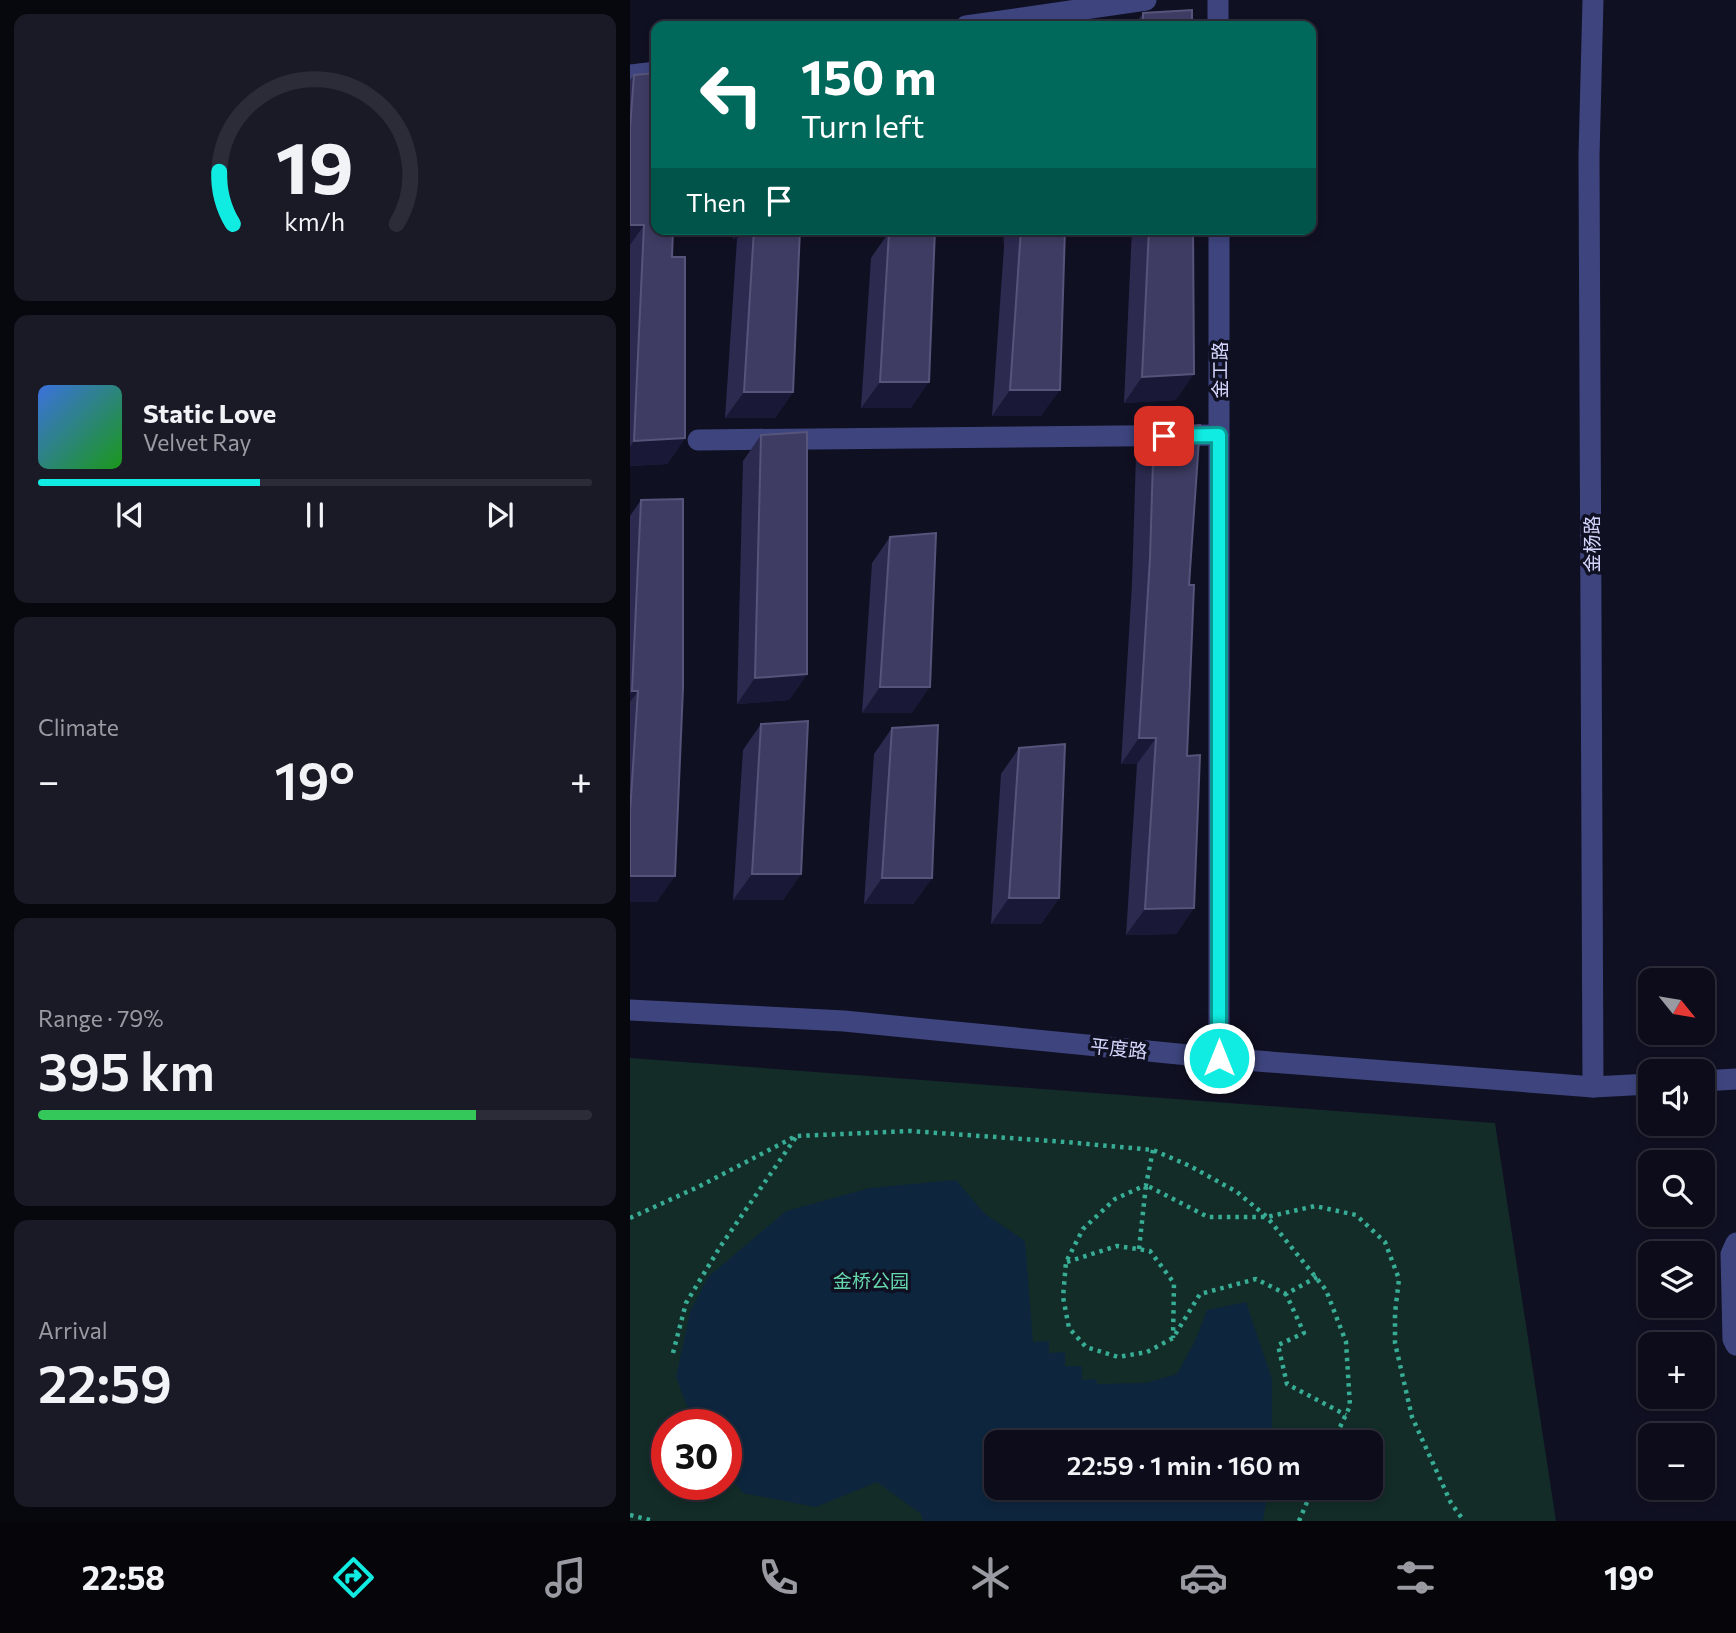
<!DOCTYPE html>
<html lang="en">
<head>
<meta charset="utf-8">
<style>
	:root { --surface:#0c0c1a; --page:#1a1a27; --text:#f1f3f6; --muted:#9a9ba2; --line:#2c2c39; --accent:#11ece2 }
	body { margin:0; font-family:Commissioner,"Noto Sans SC",sans-serif; background:var(--page); color:var(--text); height:100vh; display:flex; flex-direction:column; font-size:26px; white-space:nowrap }
	* { box-sizing:border-box; margin:0 }
	p { font-size:23px; color:var(--muted) }
	.icon { flex:none; width:38px; height:38px; fill:none; stroke:currentColor; stroke-width:2; stroke-linecap:round; stroke-linejoin:round }
	.map { position:relative; flex:1; overflow:hidden }
	.panel { display:flex; flex-direction:column; gap:14px; padding:14px; background:#07070e; width:630px }
	.panel>* { flex:none }
	.banner { position:absolute; left:21px; top:21px; width:665px; height:214px; border-radius:14px; box-shadow:0 4px 10px #0003,0 0 0 2px var(--line); background:#00695c; color:#fff; overflow:hidden }
	.needle { width:46px; rotate:120deg }
	.tools { position:absolute; left:1008px; top:968px; display:grid; gap:14px }
	.tools a { display:grid; place-items:center; width:77px; height:77px; border-radius:14px; background:var(--surface); box-shadow:0 4px 10px #0003,0 0 0 2px var(--line); font-size:35px }
	.speed { position:absolute; left:21px; top:1409px; display:flex; gap:14px; font-size:35px; font-weight:700; text-align:center }
	.speed>* { display:grid; place-content:center; width:91px; height:91px; border-radius:50%; background:var(--surface); box-shadow:0 4px 10px #0003,0 0 0 2px var(--line); line-height:1 }
	.speed .limit { border:10px solid #d22; background:#fff; color:#111 }
	.pin { position:absolute; display:grid; place-items:center; width:60px; height:60px; color:#fff; margin:-30px; border-radius:14px; box-shadow:0 4px 10px #0006 }
	.me { position:absolute; width:77px; margin:-38px; rotate:0deg; stroke-linejoin:round; filter:drop-shadow(0 0 5px #0008) }
	.turn { display:flex; align-items:center; gap:24px; height:147px; padding:0 35px; font-size:32px }
	.turn .icon { width:91px; height:91px; stroke-width:2.5 }
	.turn b { display:block; font-size:49px; line-height:60px }
	.then { display:flex; align-items:center; height:66px; padding:0 35px; background:#0003; gap:14px; font-size:26px }
	.big { font-size:52px; font-weight:600; line-height:1.1 }
	.panel .tile { flex:1; display:flex; flex-direction:column; justify-content:center; gap:10px; min-width:0; padding:0 24px; border-radius:14px; background:var(--page) }
	.panel .dial { align-items:center; gap:0 }
	.dial svg { height:182px; overflow:visible; fill:none; stroke:var(--line); stroke-width:7; stroke-linecap:round; text-anchor:middle }
	.dial text { fill:var(--text); stroke:none }
	.song { display:flex; align-items:center; gap:21px }
	.cover { width:84px; height:84px; border-radius:10px; background:linear-gradient(135deg,hsl(220 70% 55%),hsl(120 70% 35%)) }
	.played { height:7px; border-radius:4px; background:linear-gradient(90deg,var(--accent) 40%,var(--line) 40%) }
	.keys { display:flex; justify-content:space-around; direction:ltr }
	.heat { display:flex; justify-content:space-between; align-items:center; font-size:38px; direction:ltr }
	.charge { height:10px; border-radius:5px; background:linear-gradient(90deg,#34c759 79%,var(--line) 0) }
	.trip { position:absolute; left:354px; top:1430px; width:399px; height:70px; border-radius:14px; background:var(--surface); box-shadow:0 4px 10px #0003,0 0 0 2px var(--line); font-weight:600; line-height:70px; text-align:center }
	.tabs { display:flex; height:112px; justify-content:space-around; align-items:center; background:#05050a; color:var(--muted) }
	.tabs .icon { width:49px; height:49px }
	.tabs .on { color:var(--accent) }
	.tabs b { font-size:32px; color:var(--text) }
	main { display:flex; flex:1; min-height:0 }
	.map>svg:first-child { display:block }
</style>
</head>
<body>
<main>
<section class="panel">
<div class="tile dial"><svg viewBox="0 0 100 80">
<path d="M14 69A42 42 0 1 1 86 69"/>
<path d="M14 69A42 42 0 0 1 8 46" stroke="#11ece2"/>
<text x="50" y="56" font-size="32" font-weight="700">19</text>
<text x="50" y="72" font-size="11">km/h</text>
</svg></div>
<div class="tile">
<div class="song"><i class="cover"></i><div><b>Static Love</b><p>Velvet Ray</p></div></div>
<div class="played"></div>
<div class="keys"><svg class="icon" aria-label="previous" viewBox="0 0 24 24"><path d="M18 5L8 12l10 7zM5 5v14"/></svg><svg class="icon" aria-label="pause" viewBox="0 0 24 24"><path d="M8 5v14M16 5v14"/></svg><svg class="icon" aria-label="next" viewBox="0 0 24 24"><path d="M6 5l10 7-10 7zM19 5v14"/></svg></div>
</div>
<div class="tile"><p>Climate</p>
<div class="heat"><a>−</a><b class="big">19°</b><a>+</a></div>
</div>
<div class="tile"><p>Range · 79%</p><b class="big">395 km</b><div class="charge"></div></div>
<div class="tile"><p>Arrival</p><b class="big">22:59</b></div>
</section>
<div class="map">
<svg width="1106" height="1521" viewBox="0 0 1106 1521">
	<rect width="100%" height="100%" fill="#101023"/>
	<path fill="#132c28" fill-rule="evenodd" d="M0 1058 865 1123 926 1521H0ZM37 1424H96V1484H37ZM366 1442H740V1488H366Z"/>
	<path fill="#0d263e" d="M326 1180 355 1214 395 1241 403 1342 419 1341V1353L435 1352V1366H452V1380L466 1379 467 1384 516 1383 547 1374 566 1339 577 1310 616 1302 642 1379V1442H366V1488H638L633 1521H293L291 1514 247 1482 186 1507 113 1493 96 1472V1424H64L46 1377 60 1312 78 1277 156 1211 240 1188Z"/>
	<g fill="none" stroke-linecap="round" stroke-linejoin="round">
		<g stroke="#38ad95" stroke-width="4.5" stroke-dasharray="3.5 5" stroke-linecap="butt">
			<path d="M523 1150 516 1185 485 1199 453 1229 436 1262 433 1297 439 1328 456 1347 488 1357 517 1352 543 1338 570 1294 626 1279 656 1294"/>
			<path d="M0 1218 68 1187 166 1136 280 1131 436 1142 523 1150 560 1166 607 1192 637 1217 696 1290 716 1342 720 1406 703 1442"/>
			<path d="M509 1249 516 1185 578 1217H637L685 1206 726 1215 755 1242 769 1279 765 1313V1343L782 1417 821 1503 834 1521"/>
			<path d="M437 1262 487 1246 520 1251 544 1283 543 1338"/>
			<path d="M687 1277 656 1294 674 1333 648 1345 657 1384 716 1415"/>
			<path d="M43 1353 56 1303 90 1247 166 1137"/>
			<path d="M0 1515 24 1521"/>
			<path d="M669 1521 683 1488"/>
		</g>
		<g stroke="#3e457e" stroke-width="21">
			<path d="M588 0V26"/>
			<path d="M336 26 516 0"/>
			<path d="M0 75 26 72"/>
			<path d="M589 229V1058"/>
			<path d="M68 440 589 435"/>
			<path d="M0 1010 214 1021 589 1058 963 1087 1020 1084"/>
			<path d="M1073 1081 1106 1079"/>
			<path d="M963 1087 959 156 963 0"/>
			<path d="M1106 1243 1101 1254 1103 1339 1106 1345"/>
		</g>
	</g>
	<g fill="#2c2a4f">
		<path d="M513 13 562 26H504Z"/>
		<path d="M4 75 42 257 55 438 37 464 0 466V80Z"/>
		<path d="M103 229H170L163 392 145 418H95L107 239H103Z"/>
		<path d="M373 229H435L411 416H362L374 247Z"/>
		<path d="M502 229H563L546 400 494 403Z"/>
		<path d="M259 232 281 408H231L241 258Z"/>
		<path d="M524 429 559 585 557 756 564 908 546 934 496 935 507 764H491L502 584 506 455Z"/>
		<path d="M131 435 177 674 159 700 107 704 113 461Z"/>
		<path d="M11 500 27 902H0V516Z"/>
		<path d="M260 537 282 713H232L242 563Z"/>
		<path d="M131 724 171 874 153 900H103L113 750Z"/>
		<path d="M262 728 302 878 283 904H234L244 754Z"/>
		<path d="M389 748 429 898 411 924H361L371 774Z"/>
	</g>
	<g fill="#191836">
		<path d="M0 225H14L0 245Z"/>
		<path d="M110 229H114L107 239H103Z"/>
		<path d="M564 374 546 400 494 403 512 377Z"/>
		<path d="M250 382H299L281 408H231Z"/>
		<path d="M380 390H430L411 416H362Z"/>
		<path d="M114 392H163L145 418H95Z"/>
		<path d="M55 438 37 464 0 466V447L4 441Z"/>
		<path d="M177 674 159 700 107 704 125 678Z"/>
		<path d="M250 687H300L282 713H232Z"/>
		<path d="M2 691H8L0 702V694Z"/>
		<path d="M509 738H526L507 764H491Z"/>
		<path d="M122 874H171L153 900H103Z"/>
		<path d="M0 876H45L27 902H0Z"/>
		<path d="M252 878H302L283 904H234Z"/>
		<path d="M379 898H429L411 924H361Z"/>
		<path d="M564 908 546 934 496 935 515 909Z"/>
	</g>
	<g fill="#3e3c62" stroke="#56547a" stroke-width="2">
		<path d="M562 10V26H513V13Z"/>
		<path d="M26 73V229H43L42 257H55V438L4 441 14 225H0V128L4 75Z"/>
		<path d="M124 229H170L163 392H114Z"/>
		<path d="M295 229H305L299 382H250L259 232Z"/>
		<path d="M391 229H435L430 390H380Z"/>
		<path d="M519 229H563L564 374 512 377Z"/>
		<path d="M570 425 559 585H564L557 756 570 755 564 908 515 909 526 738H509L520 558 524 429Z"/>
		<path d="M177 432V674L125 678 131 435Z"/>
		<path d="M53 499V688L45 876H0V812L8 691H2L11 500Z"/>
		<path d="M306 533 300 687H250L260 537Z"/>
		<path d="M178 721 171 874H122L131 724Z"/>
		<path d="M308 725 302 878H252L262 728Z"/>
		<path d="M435 744 429 898H379L389 748Z"/>
	</g>
	<g fill="none" stroke-linecap="round" stroke-linejoin="round">
		<defs>
			<path id="route" d="M534 436 589 435V1058"/>
		</defs>
		<use href="#route" stroke="#0b9993" stroke-width="18"/>
		<use href="#route" stroke="#11ece2" stroke-width="12"/>
	</g>
	<g text-anchor="middle" dominant-baseline="central" stroke-width="7" stroke-linejoin="round" paint-order="stroke">
		<g font-size="19" fill="#d5d6fc" stroke="#101023">
			<text transform="translate(589 370) rotate(-90)">金工路</text>
			<text transform="translate(961 544) rotate(-90)">金杨路</text>
			<text transform="translate(489 1048) rotate(6)">平度路</text>
		</g>
		<g font-size="19" fill="#66d7aa" stroke="#101023">
			<text x="241" y="1280">金桥公园</text>
		</g>
	</g>
</svg>
<div class="tools">
<a><svg class="needle" viewBox="-14 -14 28 28"><path d="M0-13l5 13h-10z" fill="#e53935"/><path d="M0 13l5-13h-10z" fill="#9a9ba2"/></svg></a>
<a><svg class="icon" aria-label="sound" viewBox="0 0 24 24"><path d="M4 9h4l5-4v14l-5-4H4zM17 9q2 3 0 6"/></svg></a>
<a><svg class="icon" aria-label="search" viewBox="0 0 24 24"><circle cx="10" cy="10" r="6"/><path d="M15 15l6 6"/></svg></a>
<a><svg class="icon" aria-label="layers" viewBox="0 0 24 24"><path d="M12 4l9 5-9 5-9-5zM3 14l9 5 9-5"/></svg></a>
<a>+</a>
<a>−</a>
</div>
<div class="speed"><div class="limit">30</div></div>
<div class="pin" style="left:534px;top:436px;background:#d93025"><svg class="icon" aria-label="arrive" viewBox="0 0 24 24"><path d="M6 21V4h12l-3 4 3 4H6"/></svg></div>
<svg class="me" style="left:589px;top:1058px" viewBox="-20 -20 40 40"><circle r="17" fill="#11ece2" stroke="#fff" stroke-width="3"/><path d="M0-11L8 9 0 5-8 9z" fill="#fff"/></svg>
<div class="trip">22:59 · 1 min · 160 m</div>
<div class="banner">
<div class="turn"><svg class="icon" aria-label="left" viewBox="0 0 24 24"><path d="M17 20v-9H6M10 6l-5 5 5 5"/></svg><div><b>150 m</b>Turn left</div></div>
<div class="then">Then<svg class="icon" aria-label="arrive" viewBox="0 0 24 24"><path d="M6 21V4h12l-3 4 3 4H6"/></svg></div>
</div>
</div>
</main>
<nav class="tabs">
<b>22:58</b>
<svg class="icon on" aria-label="directions" viewBox="0 0 24 24"><path d="M12 3l9 9-9 9-9-9zM9 14v-3h6M13 9l2 2-2 2"/></svg>
<svg class="icon" aria-label="music" viewBox="0 0 24 24"><path d="M9 18V5l10-2v13"/><circle cx="6" cy="18" r="3"/><circle cx="16" cy="16" r="3"/></svg>
<svg class="icon" aria-label="phone" viewBox="0 0 24 24"><path d="M5 4h4l2 5-3 2q2 4 5 5l2-3 5 2v4C11 20 4 13 5 4z"/></svg>
<svg class="icon" aria-label="climate" viewBox="0 0 24 24"><path d="M12 3v18M4 7l16 10M4 17L20 7"/></svg>
<svg class="icon" aria-label="car" viewBox="0 0 24 24"><path d="M5 17H2v-5l4-1 3-4h7l3 4 3 1v5h-3M9 17h6M6 11h13"/><circle cx="7" cy="17" r="2"/><circle cx="17" cy="17" r="2"/></svg>
<svg class="icon" aria-label="filters" viewBox="0 0 24 24"><path d="M4 7h16M4 17h16"/><circle cx="9" cy="7" r="2"/><circle cx="15" cy="17" r="2"/></svg>
<b>19°</b>
</nav>
</body>
</html>
